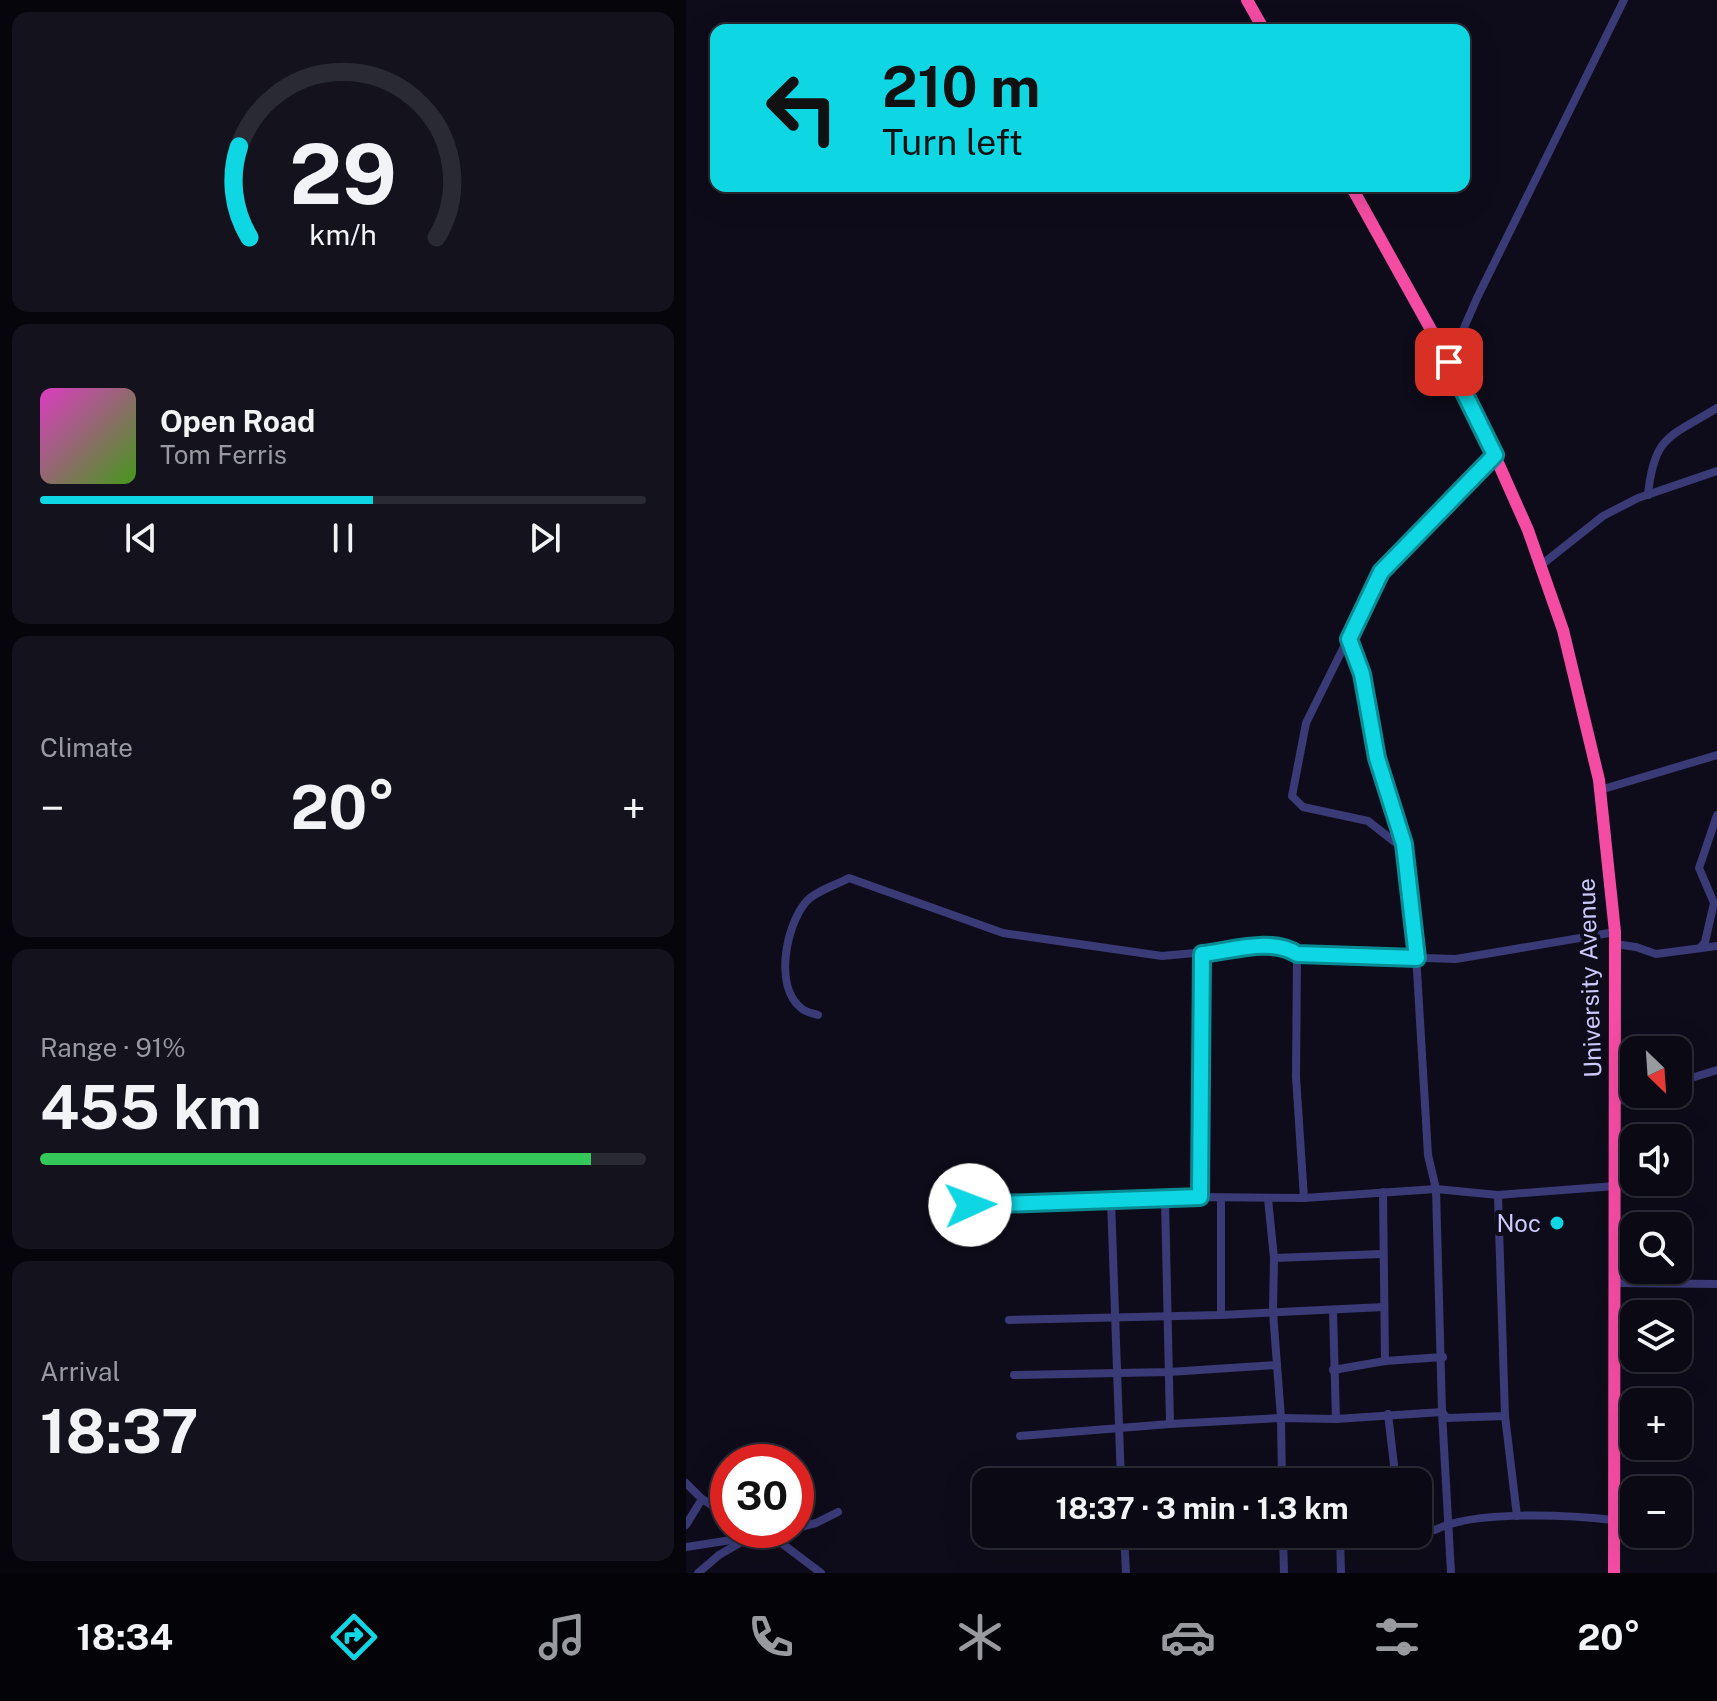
<!DOCTYPE html>
<html lang="en">
<head>
<meta charset="utf-8">
<style>
	:root { --surface:#0a0914; --page:#13121d; --text:#f1f3f6; --muted:#999aa0; --line:#2a2a34; --accent:#0ed6e2 }
	body { margin:0; font-family:"Public Sans",sans-serif; background:var(--page); color:var(--text); height:100vh; display:flex; flex-direction:column; font-size:30px; white-space:nowrap }
	* { box-sizing:border-box; margin:0 }
	p { font-size:26px; color:var(--muted) }
	.icon { flex:none; width:44px; height:44px; fill:none; stroke:currentColor; stroke-width:2; stroke-linecap:round; stroke-linejoin:round }
	.map { position:relative; flex:1; overflow:hidden }
	.panel { display:flex; flex-direction:column; gap:12px; padding:12px; background:#06050b; width:686px }
	.panel>* { flex:none }
	.guide { position:absolute; left:24px; top:24px; width:760px; height:168px; border-radius:16px; box-shadow:0 8px 32px #0002,0 0 0 2px var(--line); background:#0ed6e2; color:#111; overflow:hidden }
	.needle { width:52px; rotate:155deg }
	.fabs { position:absolute; left:934px; top:1036px; display:grid; gap:16px }
	.fabs a { display:grid; place-items:center; width:72px; height:72px; border-radius:16px; background:var(--surface); box-shadow:0 8px 32px #0002,0 0 0 2px var(--line); font-size:40px }
	.speed { position:absolute; left:24px; top:1444px; display:flex; gap:16px; font-size:40px; font-weight:700; text-align:center }
	.speed>* { display:grid; place-content:center; width:104px; height:104px; border-radius:50%; background:var(--surface); box-shadow:0 8px 32px #0002,0 0 0 2px var(--line); line-height:1 }
	.speed .limit { border:12px solid #d22; background:#fff; color:#111 }
	.pin { position:absolute; display:grid; place-items:center; width:68px; height:68px; color:#fff; margin:-34px; border-radius:16px; box-shadow:0 4px 12px #0006 }
	.me { position:absolute; width:88px; margin:-44px; rotate:88deg; stroke-linejoin:round; filter:drop-shadow(0 0 6px #0008) }
	.turn { display:flex; align-items:center; gap:28px; height:168px; padding:0 40px; font-size:36px }
	.turn .icon { width:104px; height:104px; stroke-width:2.5 }
	.turn b { display:block; font-size:56px; line-height:68px }
	.big { font-size:60px; font-weight:700; line-height:1.1 }
	.panel .widget { flex:1; display:flex; flex-direction:column; justify-content:center; gap:12px; min-width:0; padding:0 28px; border-radius:16px; background:var(--page) }
	.panel .dial { align-items:center; gap:0 }
	.dial svg { height:208px; overflow:visible; fill:none; stroke:var(--line); stroke-width:7; stroke-linecap:round; text-anchor:middle }
	.dial text { fill:var(--text); stroke:none }
	.song { display:flex; align-items:center; gap:24px }
	.cover { width:96px; height:96px; border-radius:12px; background:linear-gradient(135deg,hsl(310 70% 55%),hsl(100 70% 35%)) }
	.played { height:8px; border-radius:4px; background:linear-gradient(90deg,var(--accent) 55%,var(--line) 55%) }
	.keys { display:flex; justify-content:space-around; direction:ltr }
	.heat { display:flex; justify-content:space-between; align-items:center; font-size:44px; direction:ltr }
	.charge { height:12px; border-radius:6px; background:linear-gradient(90deg,#34c759 91%,var(--line) 0) }
	.trip { position:absolute; left:286px; top:1468px; width:460px; height:80px; border-radius:16px; background:var(--surface); box-shadow:0 8px 32px #0002,0 0 0 2px var(--line); font-weight:700; line-height:80px; text-align:center }
	.tab-bar { display:flex; height:128px; justify-content:space-around; align-items:center; background:#040408; color:var(--muted) }
	.tab-bar .icon { width:56px; height:56px }
	.tab-bar .active { color:var(--accent) }
	.tab-bar b { font-size:36px; color:var(--text) }
	main { display:flex; flex:1; min-height:0 }
	.map>svg:first-child { display:block }
</style>
</head>
<body>
<main>
<section class="panel">
<div class="widget dial"><svg viewBox="0 0 100 80">
<path d="M14 69A42 42 0 1 1 86 69"/>
<path d="M14 69A42 42 0 0 1 10 34" stroke="#0ed6e2"/>
<text x="50" y="56" font-size="32" font-weight="700">29</text>
<text x="50" y="72" font-size="11">km/h</text>
</svg></div>
<div class="widget">
<div class="song"><i class="cover"></i><div><b>Open Road</b><p>Tom Ferris</p></div></div>
<div class="played"></div>
<div class="keys"><svg class="icon" aria-label="previous" viewBox="0 0 24 24"><path d="M18 5L8 12l10 7zM5 5v14"/></svg><svg class="icon" aria-label="pause" viewBox="0 0 24 24"><path d="M8 5v14M16 5v14"/></svg><svg class="icon" aria-label="next" viewBox="0 0 24 24"><path d="M6 5l10 7-10 7zM19 5v14"/></svg></div>
</div>
<div class="widget"><p>Climate</p>
<div class="heat"><a>−</a><b class="big">20°</b><a>+</a></div>
</div>
<div class="widget"><p>Range · 91%</p><b class="big">455 km</b><div class="charge"></div></div>
<div class="widget"><p>Arrival</p><b class="big">18:37</b></div>
</section>
<div class="map">
<svg width="1031" height="1573" viewBox="0 0 1031 1573">
	<rect width="100%" height="100%" fill="#0e0c1a"/>
	<g fill="none" stroke-linecap="round" stroke-linejoin="round">
		<g stroke="#3a3a77" stroke-width="8">
			<path d="M763 362 791 298 938 0"/>
			<path d="M962 495C968 435 984 437 1031 408"/>
			<path d="M854 566 917 516 952 498 1031 471"/>
			<path d="M663 639 676 674 691 758 718 844 728 920 742 1155 750 1189 756 1412 765 1573"/>
			<path d="M914 790 1031 755"/>
			<path d="M719 850 682 821 617 807 606 796 620 723 695 572 809 455"/>
			<path d="M929 944 950 947 970 954 1031 946"/>
			<path d="M1014 948 1019 942 1028 903 1013 868 1031 815"/>
			<path d="M611 954 610 1077 618 1198"/>
			<path d="M132 1015C126 1013 119 1012 115 1008 88 986 100 927 119 903 127 892 150 885 163 878L317 933 476 956 585 946 601 947 611 954 770 959 929 932"/>
			<path d="M992 1082 1031 1070"/>
			<path d="M929 1102 953 1094"/>
			<path d="M697 1192 699 1361 757 1357"/>
			<path d="M812 1195 819 1416 831 1516"/>
			<path d="M514 1197 516 954"/>
			<path d="M535 1199V1315"/>
			<path d="M582 1199 588 1258 587 1312 595 1418 596 1482"/>
			<path d="M425 1200 435 1482"/>
			<path d="M479 1200 484 1424"/>
			<path d="M284 1205 514 1197 618 1198 750 1189 812 1195 929 1186"/>
			<path d="M588 1258 696 1254"/>
			<path d="M929 1283 1031 1284"/>
			<path d="M647 1311 650 1419"/>
			<path d="M323 1320 535 1315 698 1307"/>
			<path d="M647 1370 699 1361"/>
			<path d="M328 1375 483 1372 591 1365"/>
			<path d="M702 1414 710 1482"/>
			<path d="M334 1436 484 1424 595 1418 650 1419 756 1412 761 1418 819 1416"/>
			<path d="M596 1482 710 1473"/>
			<path d="M0 1483 16 1499 42 1515"/>
			<path d="M0 1525 16 1499"/>
			<path d="M732 1527 749 1530C786 1510 884 1515 927 1520"/>
			<path d="M110 1528 130 1523 152 1512"/>
			<path d="M82 1533 135 1573"/>
			<path d="M438 1534 440 1573"/>
			<path d="M597 1534 598 1573"/>
			<path d="M654 1534 655 1573"/>
			<path d="M0 1547 58 1538"/>
			<path d="M12 1573 33 1555 64 1537 99 1530"/>
		</g>
		<g stroke="#f44ca3" stroke-width="12">
			<path d="M561 0 578 30"/>
			<path d="M665 186 763 362 805 447 842 530 877 630 913 780 929 932 928 1573"/>
		</g>
	</g>
	<g fill="none" stroke-linecap="round" stroke-linejoin="round">
		<defs>
			<path id="route" d="M284 1205 514 1197 516 954C545 951 586 937 611 954L731 958 718 844 691 758 676 674 663 639 695 572 809 455 763 362"/>
		</defs>
		<use href="#route" stroke="#098b93" stroke-width="20"/>
		<use href="#route" stroke="#0ed6e2" stroke-width="14"/>
	</g>
	<circle fill="#0ed6e2" stroke="#0e0c1a" stroke-width="3" cx="871" cy="1223" r="8"/>
	<g text-anchor="middle" dominant-baseline="central" stroke-width="8" stroke-linejoin="round" paint-order="stroke">
		<g font-size="24" fill="#ccc9fc" stroke="#0e0c1a">
			<text transform="translate(903 978) rotate(-92)">University Avenue</text>
		</g>
		<g font-size="24" fill="#ccc9fc" stroke="#0e0c1a" text-anchor="end">
			<text x="855" y="1223">Noc</text>
		</g>
	</g>
</svg>
<div class="fabs">
<a><svg class="needle" viewBox="-14 -14 28 28"><path d="M0-13l5 13h-10z" fill="#e53935"/><path d="M0 13l5-13h-10z" fill="#999aa0"/></svg></a>
<a><svg class="icon" aria-label="sound" viewBox="0 0 24 24"><path d="M4 9h4l5-4v14l-5-4H4zM17 9q2 3 0 6"/></svg></a>
<a><svg class="icon" aria-label="search" viewBox="0 0 24 24"><circle cx="10" cy="10" r="6"/><path d="M15 15l6 6"/></svg></a>
<a><svg class="icon" aria-label="layers" viewBox="0 0 24 24"><path d="M12 4l9 5-9 5-9-5zM3 14l9 5 9-5"/></svg></a>
<a>+</a>
<a>−</a>
</div>
<div class="speed"><div class="limit">30</div></div>
<div class="pin" style="left:763px;top:362px;background:#d93025"><svg class="icon" aria-label="arrive" viewBox="0 0 24 24"><path d="M6 21V4h12l-3 4 3 4H6"/></svg></div>
<svg class="me" style="left:284px;top:1205px" viewBox="-20 -20 40 40"><circle r="19" fill="#fff"/><path d="M0-13L10 11 0 6-10 11z" fill="#0ed6e2"/></svg>
<div class="trip">18:37 · 3 min · 1.3 km</div>
<div class="guide">
<div class="turn"><svg class="icon" aria-label="left" viewBox="0 0 24 24"><path d="M17 20v-9H6M10 6l-5 5 5 5"/></svg><div><b>210 m</b>Turn left</div></div>
</div>
</div>
</main>
<nav class="tab-bar">
<b>18:34</b>
<svg class="icon active" aria-label="directions" viewBox="0 0 24 24"><path d="M12 3l9 9-9 9-9-9zM9 14v-3h6M13 9l2 2-2 2"/></svg>
<svg class="icon" aria-label="music" viewBox="0 0 24 24"><path d="M9 18V5l10-2v13"/><circle cx="6" cy="18" r="3"/><circle cx="16" cy="16" r="3"/></svg>
<svg class="icon" aria-label="phone" viewBox="0 0 24 24"><path d="M5 4h4l2 5-3 2q2 4 5 5l2-3 5 2v4C11 20 4 13 5 4z"/></svg>
<svg class="icon" aria-label="climate" viewBox="0 0 24 24"><path d="M12 3v18M4 7l16 10M4 17L20 7"/></svg>
<svg class="icon" aria-label="car" viewBox="0 0 24 24"><path d="M5 17H2v-5l4-1 3-4h7l3 4 3 1v5h-3M9 17h6M6 11h13"/><circle cx="7" cy="17" r="2"/><circle cx="17" cy="17" r="2"/></svg>
<svg class="icon" aria-label="filters" viewBox="0 0 24 24"><path d="M4 7h16M4 17h16"/><circle cx="9" cy="7" r="2"/><circle cx="15" cy="17" r="2"/></svg>
<b>20°</b>
</nav>
</body>
</html>
